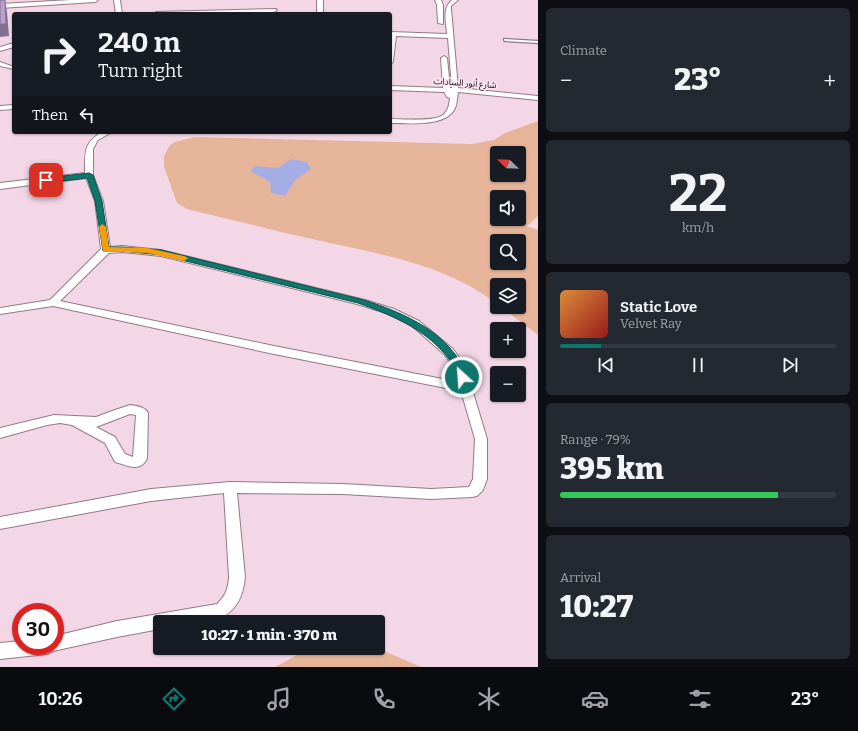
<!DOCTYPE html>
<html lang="en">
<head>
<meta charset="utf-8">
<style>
	:root { --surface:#171b24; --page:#242831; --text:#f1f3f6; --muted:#9ea1a6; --line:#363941; --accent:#0f766e }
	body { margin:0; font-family:Bitter,"Noto Sans Arabic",serif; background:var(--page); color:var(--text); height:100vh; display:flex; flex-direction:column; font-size:15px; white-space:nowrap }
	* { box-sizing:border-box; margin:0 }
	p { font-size:13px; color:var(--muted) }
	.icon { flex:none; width:22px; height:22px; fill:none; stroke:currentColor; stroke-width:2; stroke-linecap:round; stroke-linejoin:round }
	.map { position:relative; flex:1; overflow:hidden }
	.sheet { display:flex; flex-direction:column; gap:8px; padding:8px; background:#0d0f14; width:320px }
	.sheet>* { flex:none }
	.hud { position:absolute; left:12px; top:12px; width:380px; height:122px; border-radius:4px; box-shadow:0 1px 3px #0004; background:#171b24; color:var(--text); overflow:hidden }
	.needle { width:26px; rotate:293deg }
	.fabs { position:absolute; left:490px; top:146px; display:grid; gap:8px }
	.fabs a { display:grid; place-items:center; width:36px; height:36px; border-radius:4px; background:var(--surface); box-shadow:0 1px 3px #0004; font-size:20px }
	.speed { position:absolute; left:12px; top:603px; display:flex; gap:8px; font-size:20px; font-weight:700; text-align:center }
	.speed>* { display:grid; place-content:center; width:52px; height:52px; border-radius:50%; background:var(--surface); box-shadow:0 1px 3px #0004; line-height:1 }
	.speed .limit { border:6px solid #d22; background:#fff; color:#111 }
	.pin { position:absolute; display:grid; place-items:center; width:34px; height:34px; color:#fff; margin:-17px; border-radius:8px; box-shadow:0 2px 6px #0006 }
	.me { position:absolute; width:44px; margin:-22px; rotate:334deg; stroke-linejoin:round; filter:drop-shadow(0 0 3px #0008) }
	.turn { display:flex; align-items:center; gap:14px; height:84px; padding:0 20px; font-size:18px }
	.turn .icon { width:52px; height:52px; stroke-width:2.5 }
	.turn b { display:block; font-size:28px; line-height:34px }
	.then { display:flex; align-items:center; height:38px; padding:0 20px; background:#0003; gap:8px; font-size:15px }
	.big { font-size:30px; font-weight:800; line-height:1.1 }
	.sheet .tile { flex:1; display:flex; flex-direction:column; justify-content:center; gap:6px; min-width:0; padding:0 14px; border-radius:6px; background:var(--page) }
	.sheet .dial { align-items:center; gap:0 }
	.dial b { font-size:52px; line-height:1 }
	.song { display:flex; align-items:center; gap:12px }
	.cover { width:48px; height:48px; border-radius:6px; background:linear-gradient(135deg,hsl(30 70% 55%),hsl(0 70% 35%)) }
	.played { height:4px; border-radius:2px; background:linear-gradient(90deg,var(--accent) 15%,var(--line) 15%) }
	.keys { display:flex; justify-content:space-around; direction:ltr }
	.heat { display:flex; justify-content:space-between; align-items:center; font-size:22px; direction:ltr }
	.charge { height:6px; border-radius:3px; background:linear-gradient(90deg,#34c759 79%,var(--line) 0) }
	.trip { position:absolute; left:153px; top:615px; width:232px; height:40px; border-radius:4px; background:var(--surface); box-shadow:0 1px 3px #0004; font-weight:800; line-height:40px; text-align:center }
	.tab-bar { display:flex; height:64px; justify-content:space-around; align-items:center; background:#090b0e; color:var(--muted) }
	.tab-bar .icon { width:28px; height:28px }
	.tab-bar .on { color:var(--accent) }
	.tab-bar b { font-size:18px; color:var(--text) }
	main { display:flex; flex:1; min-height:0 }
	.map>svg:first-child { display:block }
</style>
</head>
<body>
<main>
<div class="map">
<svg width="538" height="667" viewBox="0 0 538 667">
	<rect width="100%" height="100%" fill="#f4d7e7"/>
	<g fill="#e6b499" fill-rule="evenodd">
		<path d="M538 121V216L527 226 538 230V335L501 307H519V285H497V304C445 264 383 255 321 241 276 231 232 220 187 209L177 203 164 167V156L170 145 175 142 195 137 472 144 494 140 505 133ZM497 153H519V175H497ZM497 197H519V219H497ZM497 241H519V263H497Z"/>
		<path d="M310 648H377L421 667H275Z"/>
	</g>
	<path fill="#a4aee4" d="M291 159 307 162 311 169 295 180 285 196 271 193 270 182 250 171 255 166 278 168Z"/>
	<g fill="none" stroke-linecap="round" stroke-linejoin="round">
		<defs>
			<path id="service" d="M504 39 538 41V43L505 41 504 40Z"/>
			<g id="minor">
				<path d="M71 0H98L95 2 0 8V4Z"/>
				<path d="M114 0H120L122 14H116Z"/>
				<rect x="317" y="0" width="6" height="14"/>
				<path d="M435 0H441L443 5V24L438 23 437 5Z"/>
				<path d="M452 0H458L451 6V9L458 88 538 96V100L458 92C457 98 457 106 454 110 444 127 408 123 390 123V119C402 119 434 122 443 115 449 110 449 104 450 98L447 97 444 92 390 90V86L443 88 441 58 444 56 447 58 450 88H452L448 38 396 36 393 62 390 64V32L447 34C446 22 442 8 452 0Z"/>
				<path d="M276 9 277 10 274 12 153 14 156 12Z"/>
				<path d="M14 43V47L0 51V47Z"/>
				<path d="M0 62 14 67V69L0 66Z"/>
				<path d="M14 105V109L0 110V106Z"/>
				<path d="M102 132H112L98 140 93 149V175L103 201 110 247 122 246 161 250 365 300 394 309 419 321 453 349 465 366 487 439V479L483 490 477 496 472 497 431 499 343 494 237 493 245 577C240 630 200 622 160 622V629L117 637 53 651 47 654 0 659V643L21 641V646H55V636L117 621 217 604C226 595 228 589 229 577L224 493 151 501 0 529V517L151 489 230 482 343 484 431 489 469 487 473 479 475 439 461 391 274 354 53 306 0 314V308L50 300 101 249 95 201 86 178 0 189V183L85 173C85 153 83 143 102 132ZM122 252 161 256 357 304 386 313 411 325 445 355 453 367 458 382 274 346 60 301 109 253Z"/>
				<path d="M130 405C137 406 145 407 148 413L147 459C139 473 127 465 115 462L105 443 72 425 60 423 47 425 0 438V428L54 415 96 417 115 410ZM130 414 136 415 133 457 125 454 115 437 96 427Z"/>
			</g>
		</defs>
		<use href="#service" stroke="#937987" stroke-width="2.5"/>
		<use href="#minor" stroke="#937987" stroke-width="2"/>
		<use href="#service" fill="#fff" fill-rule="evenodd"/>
		<use href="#minor" fill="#fff" fill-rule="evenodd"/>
	</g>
	<path fill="#826f92" d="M5 0 7 12 9 36 0 37V24Z"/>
	<path fill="#ba9fd1" stroke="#826f92" d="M0 0H5L6 24H0Z"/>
	<path fill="#0f766e" stroke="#0a4d48" d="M89 173 93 175 102 201 109 247H122L161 250 364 300C404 313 452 333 467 377L466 379H459C456 375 456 369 453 365 431 331 394 316 358 303L161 255 122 251H103L95 201 87 178 46 183 42 180 46 178Z"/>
	<path fill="#f59e0b" d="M102 224 106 227 109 247 147 248 184 256 188 258 184 261 147 253 103 251 99 227Z"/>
	<g text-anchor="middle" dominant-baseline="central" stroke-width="3" stroke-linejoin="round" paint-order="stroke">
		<g font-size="9" fill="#13090f" stroke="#fee6f3">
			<text transform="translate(465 83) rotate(4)">شارع أنور السادات</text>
		</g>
	</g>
</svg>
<div class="fabs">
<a><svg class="needle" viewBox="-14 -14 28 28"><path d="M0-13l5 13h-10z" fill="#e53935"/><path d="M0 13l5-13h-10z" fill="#9ea1a6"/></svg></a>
<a><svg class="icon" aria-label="sound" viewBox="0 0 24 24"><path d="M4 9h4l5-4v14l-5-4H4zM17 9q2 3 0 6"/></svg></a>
<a><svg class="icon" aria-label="search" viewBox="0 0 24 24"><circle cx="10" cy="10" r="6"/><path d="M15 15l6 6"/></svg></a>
<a><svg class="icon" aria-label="layers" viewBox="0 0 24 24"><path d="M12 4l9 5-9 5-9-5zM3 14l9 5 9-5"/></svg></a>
<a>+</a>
<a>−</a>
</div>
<div class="speed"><div class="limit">30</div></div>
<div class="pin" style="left:46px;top:180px;background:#d93025"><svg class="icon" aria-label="arrive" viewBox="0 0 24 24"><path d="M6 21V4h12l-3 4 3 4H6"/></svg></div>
<svg class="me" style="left:462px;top:377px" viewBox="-20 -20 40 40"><circle r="17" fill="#0f766e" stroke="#fff" stroke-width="3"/><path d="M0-11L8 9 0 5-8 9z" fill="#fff"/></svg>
<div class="trip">10:27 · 1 min · 370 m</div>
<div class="hud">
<div class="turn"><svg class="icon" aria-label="right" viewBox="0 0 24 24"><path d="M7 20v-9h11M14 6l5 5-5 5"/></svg><div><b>240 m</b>Turn right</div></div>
<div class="then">Then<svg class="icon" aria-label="left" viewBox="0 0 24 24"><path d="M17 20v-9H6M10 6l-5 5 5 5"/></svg></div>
</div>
</div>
<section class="sheet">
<div class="tile"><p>Climate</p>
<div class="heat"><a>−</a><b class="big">23°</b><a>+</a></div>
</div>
<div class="tile dial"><b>22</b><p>km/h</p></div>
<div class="tile">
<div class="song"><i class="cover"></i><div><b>Static Love</b><p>Velvet Ray</p></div></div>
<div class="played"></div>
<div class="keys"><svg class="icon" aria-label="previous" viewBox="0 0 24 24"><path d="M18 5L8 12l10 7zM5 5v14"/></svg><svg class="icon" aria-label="pause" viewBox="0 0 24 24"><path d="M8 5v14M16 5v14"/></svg><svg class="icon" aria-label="next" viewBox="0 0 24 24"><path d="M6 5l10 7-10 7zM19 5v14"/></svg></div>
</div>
<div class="tile"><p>Range · 79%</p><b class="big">395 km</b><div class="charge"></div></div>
<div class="tile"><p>Arrival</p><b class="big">10:27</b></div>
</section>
</main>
<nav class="tab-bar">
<b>10:26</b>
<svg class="icon on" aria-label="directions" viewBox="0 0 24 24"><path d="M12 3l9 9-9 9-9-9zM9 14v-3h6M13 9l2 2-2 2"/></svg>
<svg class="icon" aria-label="music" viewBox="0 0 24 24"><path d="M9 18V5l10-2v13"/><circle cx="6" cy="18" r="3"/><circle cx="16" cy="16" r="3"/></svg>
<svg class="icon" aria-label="phone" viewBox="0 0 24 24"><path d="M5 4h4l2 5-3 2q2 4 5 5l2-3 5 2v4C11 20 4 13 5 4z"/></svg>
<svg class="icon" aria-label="climate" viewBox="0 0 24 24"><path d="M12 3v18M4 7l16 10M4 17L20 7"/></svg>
<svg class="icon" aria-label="car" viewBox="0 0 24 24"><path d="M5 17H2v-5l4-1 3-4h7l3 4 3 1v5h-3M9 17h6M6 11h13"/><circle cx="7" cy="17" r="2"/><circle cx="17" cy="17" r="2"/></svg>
<svg class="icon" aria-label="filters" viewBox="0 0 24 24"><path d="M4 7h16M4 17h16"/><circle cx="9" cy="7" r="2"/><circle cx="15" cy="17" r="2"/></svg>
<b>23°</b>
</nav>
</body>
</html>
